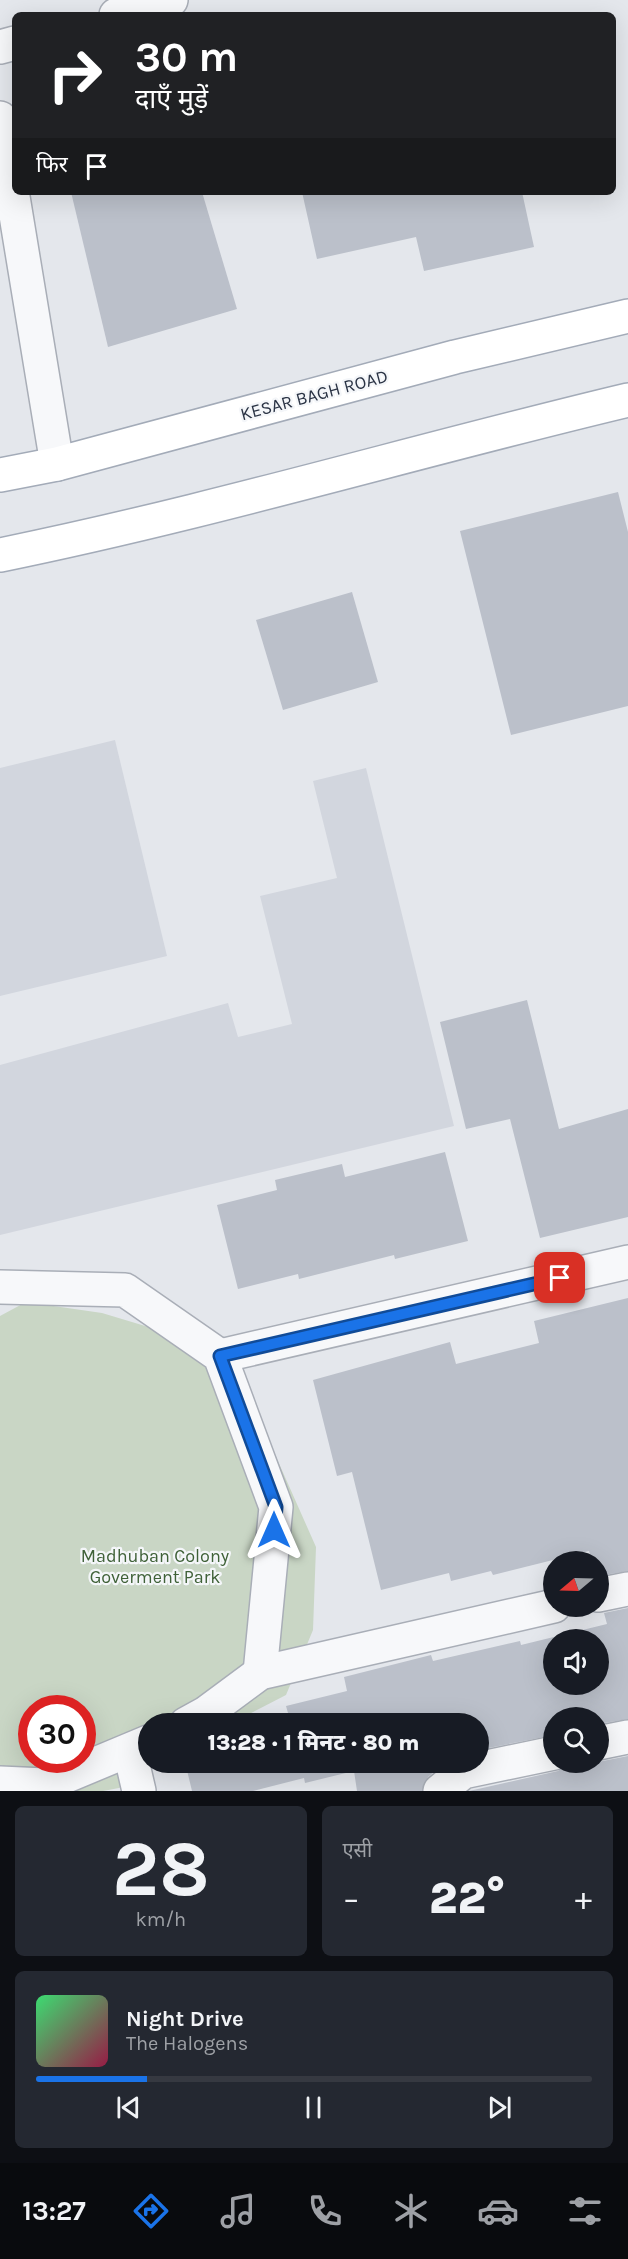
<!DOCTYPE html>
<html lang="hi">
<head>
<meta charset="utf-8">
<style>
	:root { --surface:#171b24; --page:#242831; --text:#f1f3f6; --muted:#9ea1a6; --line:#363941; --accent:#1a73e8 }
	body { margin:0; font-family:Karla,"Noto Sans Devanagari",sans-serif; background:var(--page); color:var(--text); height:100vh; display:flex; flex-direction:column; font-size:22px; white-space:nowrap }
	* { box-sizing:border-box; margin:0 }
	p { font-size:20px; color:var(--muted) }
	.icon { flex:none; width:33px; height:33px; fill:none; stroke:currentColor; stroke-width:2; stroke-linecap:round; stroke-linejoin:round }
	.map { position:relative; height:1791px; overflow:hidden }
	.drawer { display:flex; flex-direction:column; gap:15px; padding:15px; background:#0d0f14; flex:1 }
	.drawer>* { flex:none }
	.hud { position:absolute; left:12px; top:12px; width:604px; height:183px; border-radius:9px; box-shadow:0 6px 24px #0002; background:#202124; color:#fff; overflow:hidden }
	.needle { width:39px; rotate:251deg }
	.controls { position:absolute; left:543px; top:1551px; display:grid; gap:12px }
	.controls a { display:grid; place-items:center; width:66px; height:66px; border-radius:50%; background:var(--surface); box-shadow:0 6px 24px #0002; font-size:30px }
	.speed { position:absolute; left:18px; top:1695px; display:flex; gap:12px; font-size:30px; font-weight:700; text-align:center }
	.speed>* { display:grid; place-content:center; width:78px; height:78px; border-radius:50%; background:var(--surface); box-shadow:0 6px 24px #0002; line-height:1 }
	.speed .limit { border:9px solid #d22; background:#fff; color:#111 }
	.pin { position:absolute; display:grid; place-items:center; width:51px; height:51px; color:#fff; margin:-26px; border-radius:12px; box-shadow:0 3px 9px #0006 }
	.me { position:absolute; width:66px; margin:-33px; rotate:0deg; stroke-linejoin:round; filter:drop-shadow(0 0 4px #0008) }
	.turn { display:flex; align-items:center; gap:21px; height:126px; padding:0 24px; font-size:27px }
	.turn .icon { width:78px; height:78px; stroke-width:2.5 }
	.turn b { display:block; font-size:42px; line-height:51px }
	.then { display:flex; align-items:center; height:57px; padding:0 24px; background:#0003; gap:12px; font-size:22px }
	.big { font-size:45px; font-weight:800; line-height:1.1 }
	.drawer .tile { flex:1; display:flex; flex-direction:column; justify-content:center; gap:9px; min-width:0; padding:0 21px; border-radius:9px; background:var(--page) }
	.drawer .dial { align-items:center; gap:0 }
	.dial b { font-size:78px; line-height:1 }
	.song { display:flex; align-items:center; gap:18px }
	.cover { width:72px; height:72px; border-radius:9px; background:linear-gradient(135deg,hsl(140 70% 55%),hsl(340 70% 35%)) }
	.played { height:6px; border-radius:3px; background:linear-gradient(90deg,var(--accent) 20%,var(--line) 20%) }
	.keys { display:flex; justify-content:space-around; direction:ltr }
	.heat { display:flex; justify-content:space-between; align-items:center; font-size:33px; direction:ltr }
	.drawer .tiles { flex:1; display:grid; gap:15px; grid-template-columns:1fr 1fr }
	.tile:last-child { grid-column:span 2 }
	.trip { position:absolute; left:138px; top:1713px; width:351px; height:60px; border-radius:30px; background:var(--surface); box-shadow:0 6px 24px #0002; font-weight:800; line-height:60px; text-align:center }
	.tabs { display:flex; height:96px; justify-content:space-around; align-items:center; background:#090b0e; color:var(--muted) }
	.tabs .icon { width:42px; height:42px }
	.tabs .on { color:var(--accent) }
	.tabs b { font-size:27px; color:var(--text) }
	.map>svg:first-child { display:block }
</style>
</head>
<body>
<div class="map">
<svg width="628" height="1791" viewBox="0 0 628 1791">
	<rect width="100%" height="100%" fill="#e4e7ec"/>
	<g fill="#d2d6de">
		<path d="M115 740 167 956 0 996V768Z"/>
		<path d="M366 768 454 1126 0 1235V1065L228 1003 238 1037 292 1024 260 896 337 878 313 781Z"/>
	</g>
	<path fill="#c9d6c5" fill-rule="evenodd" d="M26 1302 102 1313 185 1338 238 1371 316 1547 313 1630 286 1695 232 1723 148 1724V1762L162 1763 119 1788 103 1791H0V1316ZM32 1708H82V1760H32Z"/>
	<g fill="#bbc0ca" fill-rule="evenodd">
		<path d="M71 192H202L237 309 108 347Z"/>
		<path d="M302 192H522L534 247 424 271 416 237 317 259Z"/>
		<path d="M618 492 628 532V706L511 735 460 531Z"/>
		<path d="M352 592 378 682 283 710 256 620Z"/>
		<path d="M527 1000 559 1129 628 1109V1217L540 1238 510 1119 466 1129 440 1022Z"/>
		<path d="M445 1152 468 1241 395 1259 394 1255 299 1279 298 1274 238 1289 217 1205 277 1190 275 1180 342 1164 345 1177Z"/>
		<path d="M628 1298V1571L598 1576V1562H592L589 1551 493 1575 491 1571 451 1581 449 1573 381 1590 352 1472 337 1476 313 1380 450 1342 456 1364 539 1343 534 1321Z"/>
		<path d="M628 1608V1719L598 1724V1718H554V1735L478 1750V1724H247L288 1713 286 1706 347 1691 344 1677 431 1655 433 1661 520 1641 521 1645 607 1624 604 1613ZM554 1640H598V1684H554Z"/>
		<path d="M628 1756V1791H469L558 1771 570 1762H598Z"/>
		<path d="M185 1762H445L428 1777 422 1791H357L354 1771 305 1783 304 1778 253 1791H192Z"/>
	</g>
	<g fill="none" stroke-linecap="round" stroke-linejoin="round">
		<defs>
			<g id="minor">
				<path d="M116 15 171 0"/>
				<path d="M0 47 15 43"/>
				<path d="M0 118 57 464"/>
				<path d="M0 1287 125 1290 220 1356 276 1507 260 1673"/>
				<path d="M220 1356 628 1262"/>
				<path d="M598 1595 628 1589"/>
				<path d="M186 1724 206 1713 260 1673 554 1606"/>
				<path d="M598 1743 628 1737"/>
				<path d="M130 1752 139 1791"/>
				<path d="M0 1783 45 1785 148 1742"/>
				<path d="M440 1791 463 1772 554 1753"/>
			</g>
			<g id="major">
				<path d="M0 475 57 464 455 357 628 316"/>
				<path d="M0 555C211 512 418 450 628 400"/>
			</g>
		</defs>
		<use href="#minor" stroke="#a9aeb7" stroke-width="36"/>
		<use href="#major" stroke="#a3abb8" stroke-width="36"/>
		<use href="#minor" stroke="#f7f8fa" stroke-width="33"/>
		<use href="#major" stroke="#fff" stroke-width="33"/>
	</g>
	<g fill="none" stroke-linecap="round" stroke-linejoin="round">
		<defs>
			<path id="route" d="M274 1530 276 1507 220 1356 560 1278"/>
		</defs>
		<use href="#route" stroke="#114b97" stroke-width="15"/>
		<use href="#route" stroke="#1a73e8" stroke-width="10"/>
	</g>
	<g text-anchor="middle" dominant-baseline="central" stroke-width="4.5" stroke-linejoin="round" paint-order="stroke">
		<g font-size="18" fill="#2b3445" stroke="#f4f6f9">
			<text transform="translate(314 395) rotate(-15)">KESAR BAGH ROAD</text>
		</g>
		<g font-size="18" fill="#3f6138" stroke="#f4f6f9">
			<text x="155" y="1556">Madhuban Colony<tspan x="155" dy="21">Goverment Park</tspan></text>
		</g>
	</g>
</svg>
<div class="controls">
<a><svg class="needle" viewBox="-14 -14 28 28"><path d="M0-13l5 13h-10z" fill="#e53935"/><path d="M0 13l5-13h-10z" fill="#9ea1a6"/></svg></a>
<a><svg class="icon" aria-label="sound" viewBox="0 0 24 24"><path d="M4 9h4l5-4v14l-5-4H4zM17 9q2 3 0 6"/></svg></a>
<a><svg class="icon" aria-label="search" viewBox="0 0 24 24"><circle cx="10" cy="10" r="6"/><path d="M15 15l6 6"/></svg></a>
</div>
<div class="speed"><div class="limit">30</div></div>
<div class="pin" style="left:560px;top:1278px;background:#d93025"><svg class="icon" aria-label="arrive" viewBox="0 0 24 24"><path d="M6 21V4h12l-3 4 3 4H6"/></svg></div>
<svg class="me" style="left:274px;top:1530px" viewBox="-20 -20 40 40"><path d="M0-17L14 15 0 8-14 15z" fill="#1a73e8" stroke="#fff" stroke-width="4"/></svg>
<div class="trip">13:28 · 1 मिनट · 80 m</div>
<div class="hud">
<div class="turn"><svg class="icon" aria-label="right" viewBox="0 0 24 24"><path d="M7 20v-9h11M14 6l5 5-5 5"/></svg><div><b>30 m</b>दाएँ मुड़ें</div></div>
<div class="then">फिर<svg class="icon" aria-label="arrive" viewBox="0 0 24 24"><path d="M6 21V4h12l-3 4 3 4H6"/></svg></div>
</div>
</div>
<section class="drawer">
<div class="tiles">
<div class="tile dial"><b>28</b><p>km/h</p></div>
<div class="tile"><p>एसी</p>
<div class="heat"><a>−</a><b class="big">22°</b><a>+</a></div>
</div>
<div class="tile">
<div class="song"><i class="cover"></i><div><b>Night Drive</b><p>The Halogens</p></div></div>
<div class="played"></div>
<div class="keys"><svg class="icon" aria-label="previous" viewBox="0 0 24 24"><path d="M18 5L8 12l10 7zM5 5v14"/></svg><svg class="icon" aria-label="pause" viewBox="0 0 24 24"><path d="M8 5v14M16 5v14"/></svg><svg class="icon" aria-label="next" viewBox="0 0 24 24"><path d="M6 5l10 7-10 7zM19 5v14"/></svg></div>
</div>
</div>
</section>
<nav class="tabs">
<b>13:27</b>
<svg class="icon on" aria-label="directions" viewBox="0 0 24 24"><path d="M12 3l9 9-9 9-9-9zM9 14v-3h6M13 9l2 2-2 2"/></svg>
<svg class="icon" aria-label="music" viewBox="0 0 24 24"><path d="M9 18V5l10-2v13"/><circle cx="6" cy="18" r="3"/><circle cx="16" cy="16" r="3"/></svg>
<svg class="icon" aria-label="phone" viewBox="0 0 24 24"><path d="M5 4h4l2 5-3 2q2 4 5 5l2-3 5 2v4C11 20 4 13 5 4z"/></svg>
<svg class="icon" aria-label="climate" viewBox="0 0 24 24"><path d="M12 3v18M4 7l16 10M4 17L20 7"/></svg>
<svg class="icon" aria-label="car" viewBox="0 0 24 24"><path d="M5 17H2v-5l4-1 3-4h7l3 4 3 1v5h-3M9 17h6M6 11h13"/><circle cx="7" cy="17" r="2"/><circle cx="17" cy="17" r="2"/></svg>
<svg class="icon" aria-label="filters" viewBox="0 0 24 24"><path d="M4 7h16M4 17h16"/><circle cx="9" cy="7" r="2"/><circle cx="15" cy="17" r="2"/></svg>
</nav>
</body>
</html>
